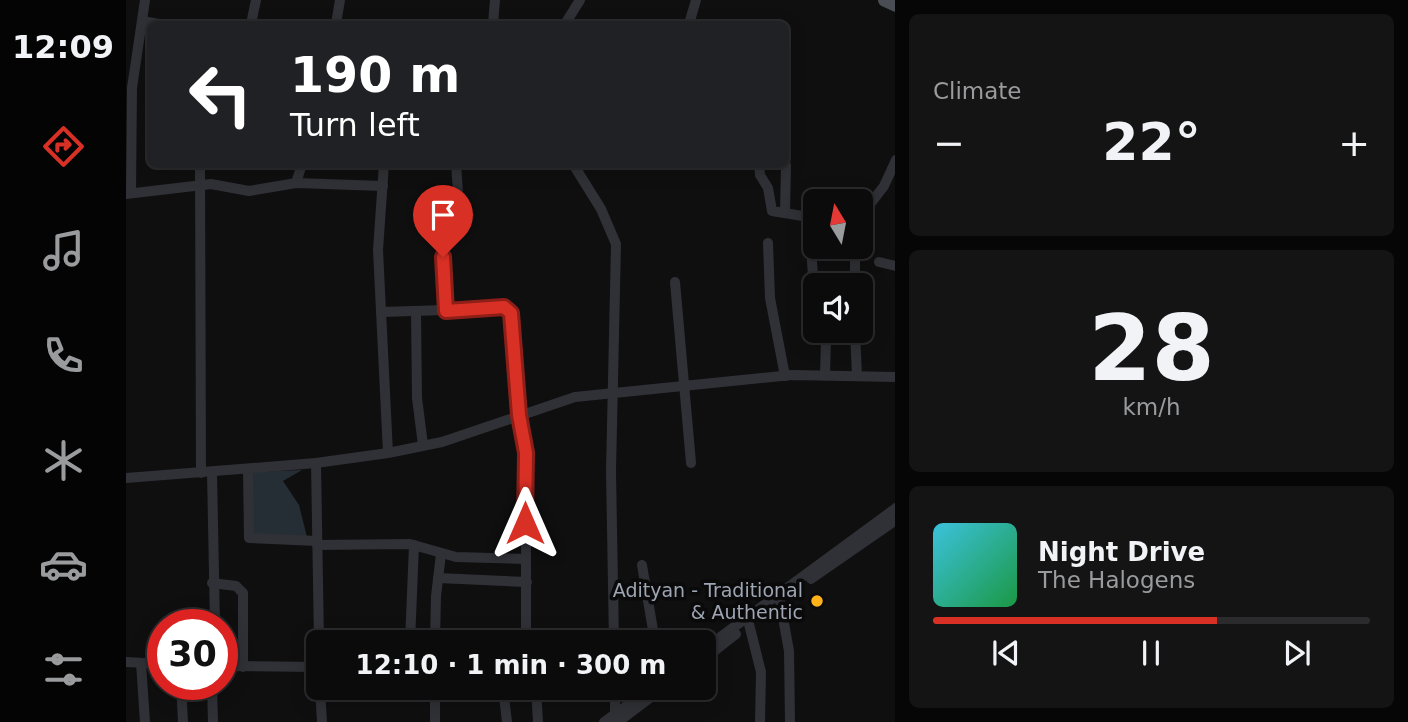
<!DOCTYPE html>
<html lang="en">
<head>
<meta charset="utf-8">
<style>
	:root { --surface:#0b0b0c; --page:#141415; --text:#f1f3f6; --muted:#9a9b9d; --line:#2b2b2d; --accent:#d93025 }
	body { margin:0; font-family:"DejaVu Sans",sans-serif; background:var(--page); color:var(--text); height:100vh; display:flex; flex-direction:column; font-size:26px; white-space:nowrap }
	* { box-sizing:border-box; margin:0 }
	p { font-size:23px; color:var(--muted) }
	.icon { flex:none; width:38px; height:38px; fill:none; stroke:currentColor; stroke-width:2; stroke-linecap:round; stroke-linejoin:round }
	.map { position:relative; flex:1; overflow:hidden }
	.drawer { display:flex; flex-direction:column; gap:14px; padding:14px; background:#060607; width:513px }
	.drawer>* { flex:none }
	.banner { position:absolute; left:21px; top:21px; width:642px; height:147px; border-radius:10px; box-shadow:0 4px 18px #0003,0 0 0 2px var(--line); background:#202124; color:#fff; overflow:hidden }
	.needle { width:46px; rotate:350deg }
	.fabs { position:absolute; left:677px; top:189px; display:grid; gap:14px }
	.fabs a { display:grid; place-items:center; width:70px; height:70px; border-radius:10px; background:var(--surface); box-shadow:0 4px 18px #0003,0 0 0 2px var(--line); font-size:35px }
	.speed { position:absolute; left:21px; top:609px; display:flex; gap:14px; font-size:35px; font-weight:700; text-align:center }
	.speed>* { display:grid; place-content:center; width:91px; height:91px; border-radius:50%; background:var(--surface); box-shadow:0 4px 18px #0003,0 0 0 2px var(--line); line-height:1 }
	.speed .limit { border:10px solid #d22; background:#fff; color:#111 }
	.pin { position:absolute; display:grid; place-items:center; width:60px; height:60px; color:#fff; margin:-72px -30px; border-radius:50% 50% 50% 0; rotate:-45deg; box-shadow:0 0 7px #0007 }
	.pin .icon { rotate:45deg }
	.me { position:absolute; width:77px; margin:-38px; rotate:0deg; stroke-linejoin:round; filter:drop-shadow(0 0 5px #0008) }
	.turn { display:flex; align-items:center; gap:24px; height:147px; padding:0 28px; font-size:32px }
	.turn .icon { width:91px; height:91px; stroke-width:2.5 }
	.turn b { display:block; font-size:49px; line-height:60px }
	.big { font-size:52px; font-weight:700; line-height:1.1 }
	.drawer .widget { flex:1; display:flex; flex-direction:column; justify-content:center; gap:10px; min-width:0; padding:0 24px; border-radius:10px; background:var(--page) }
	.drawer .dial { align-items:center; gap:0 }
	.dial b { font-size:91px; line-height:1 }
	.song { display:flex; align-items:center; gap:21px }
	.cover { width:84px; height:84px; border-radius:10px; background:linear-gradient(135deg,hsl(190 70% 55%),hsl(140 70% 35%)) }
	.played { height:7px; border-radius:4px; background:linear-gradient(90deg,var(--accent) 65%,var(--line) 65%) }
	.keys { display:flex; justify-content:space-around; direction:ltr }
	.heat { display:flex; justify-content:space-between; align-items:center; font-size:38px; direction:ltr }
	.trip { position:absolute; left:180px; top:630px; width:410px; height:70px; border-radius:10px; background:var(--surface); box-shadow:0 4px 18px #0003,0 0 0 2px var(--line); font-weight:700; line-height:70px; text-align:center }
	main { display:flex; flex:1; min-height:0 }
	.menu { display:flex; flex-direction:column; width:126px; justify-content:space-around; align-items:center; background:#040405; color:var(--muted) }
	.menu .icon { width:49px; height:49px }
	.menu .current { color:var(--accent) }
	.menu b { font-size:32px; color:var(--text) }
	.map>svg:first-child { display:block }
</style>
</head>
<body>
<main>
<nav class="menu">
<b>12:09</b>
<svg class="icon current" aria-label="directions" viewBox="0 0 24 24"><path d="M12 3l9 9-9 9-9-9zM9 14v-3h6M13 9l2 2-2 2"/></svg>
<svg class="icon" aria-label="music" viewBox="0 0 24 24"><path d="M9 18V5l10-2v13"/><circle cx="6" cy="18" r="3"/><circle cx="16" cy="16" r="3"/></svg>
<svg class="icon" aria-label="phone" viewBox="0 0 24 24"><path d="M5 4h4l2 5-3 2q2 4 5 5l2-3 5 2v4C11 20 4 13 5 4z"/></svg>
<svg class="icon" aria-label="climate" viewBox="0 0 24 24"><path d="M12 3v18M4 7l16 10M4 17L20 7"/></svg>
<svg class="icon" aria-label="car" viewBox="0 0 24 24"><path d="M5 17H2v-5l4-1 3-4h7l3 4 3 1v5h-3M9 17h6M6 11h13"/><circle cx="7" cy="17" r="2"/><circle cx="17" cy="17" r="2"/></svg>
<svg class="icon" aria-label="filters" viewBox="0 0 24 24"><path d="M4 7h16M4 17h16"/><circle cx="9" cy="7" r="2"/><circle cx="15" cy="17" r="2"/></svg>
</nav>
<div class="map">
<svg width="770" height="722" viewBox="0 0 770 722">
	<rect width="100%" height="100%" fill="#0f0f10"/>
	<path fill="#252e35" d="M176 470 157 481 173 505 181 537 129 536 124 532 127 472Z"/>
	<g fill="none" stroke-linecap="round" stroke-linejoin="round">
		<g stroke="#303136" stroke-width="10">
			<path d="M16 21 33 24"/>
			<path d="M125 24 130 0"/>
			<path d="M210 24 214 0"/>
			<path d="M367 24 369 0"/>
			<path d="M439 24 454 0"/>
			<path d="M563 24 570 0"/>
			<path d="M74 164 75 473"/>
			<path d="M258 164 252 250 262 453"/>
			<path d="M447 164 475 209 490 244 485 471 488 642"/>
			<path d="M633 164 634 175 642 188 646 211 683 217 690 320"/>
			<path d="M170 183 176 164"/>
			<path d="M5 193 6 88 19 0"/>
			<path d="M0 194 85 184 123 191 170 183 257 186"/>
			<path d="M659 213 660 165"/>
			<path d="M735 216 758 186 770 160"/>
			<path d="M642 243 644 298 659 376"/>
			<path d="M753 262 770 266"/>
			<path d="M549 282 565 463"/>
			<path d="M729 285V247"/>
			<path d="M320 311 317 249 321 236 334 221 330 164"/>
			<path d="M255 312 383 308 400 453V642"/>
			<path d="M290 312 291 398 297 445"/>
			<path d="M696 331 700 339 699 375"/>
			<path d="M729 331 731 376"/>
			<path d="M190 463 193 642"/>
			<path d="M122 469 123 538 191 541"/>
			<path d="M86 472 89 625"/>
			<path d="M0 478 190 463 262 453 316 442 449 397 666 375 770 377"/>
			<path d="M191 545 284 544 330 557 400 559"/>
			<path d="M516 565 529 642"/>
			<path d="M312 578 401 582"/>
			<path d="M685 579 770 520"/>
			<path d="M86 583 110 586 117 593V667"/>
			<path d="M654 601 663 651 664 722"/>
			<path d="M623 624 635 672 634 722"/>
			<path d="M284 642 288 545"/>
			<path d="M309 642 310 596 315 554"/>
			<path d="M578 649 770 508"/>
			<path d="M578 659 610 634"/>
			<path d="M0 662 37 664"/>
			<path d="M15 663 19 722"/>
			<path d="M96 666 192 667"/>
			<path d="M55 684 57 722"/>
			<path d="M86 684 87 722"/>
			<path d="M194 688 196 722"/>
			<path d="M309 688V722"/>
			<path d="M377 688 381 722"/>
			<path d="M410 688 412 722"/>
			<path d="M489 688V714"/>
			<path d="M478 722 525 688"/>
			<path d="M492 722 537 688"/>
		</g>
		<path stroke="#4b4d55" stroke-width="14" d="M759 0 770 5"/>
	</g>
	<g fill="none" stroke-linecap="round" stroke-linejoin="round">
		<defs>
			<path id="route" d="M317 257 320 311 378 307 385 313 393 415 400 453 399 523"/>
		</defs>
		<use href="#route" stroke="#8d1f18" stroke-width="18"/>
		<use href="#route" stroke="#d93025" stroke-width="12"/>
	</g>
	<circle fill="#ffb218" stroke="#0a0a0b" stroke-width="2.5" cx="691" cy="601" r="7"/>
	<g text-anchor="middle" dominant-baseline="central" stroke-width="7" stroke-linejoin="round" paint-order="stroke">
		<g font-size="19" fill="#9ea5b3" stroke="#0a0a0b" text-anchor="end">
			<text x="677" y="590">Adityan - Traditional<tspan x="677" dy="22">&amp; Authentic</tspan></text>
		</g>
	</g>
</svg>
<div class="fabs">
<a><svg class="needle" viewBox="-14 -14 28 28"><path d="M0-13l5 13h-10z" fill="#e53935"/><path d="M0 13l5-13h-10z" fill="#9a9b9d"/></svg></a>
<a><svg class="icon" aria-label="sound" viewBox="0 0 24 24"><path d="M4 9h4l5-4v14l-5-4H4zM17 9q2 3 0 6"/></svg></a>
</div>
<div class="speed"><div class="limit">30</div></div>
<div class="pin" style="left:317px;top:257px;background:#d93025"><svg class="icon" aria-label="arrive" viewBox="0 0 24 24"><path d="M6 21V4h12l-3 4 3 4H6"/></svg></div>
<svg class="me" style="left:399px;top:523px" viewBox="-20 -20 40 40"><path d="M0-17L14 15 0 8-14 15z" fill="#d93025" stroke="#fff" stroke-width="4"/></svg>
<div class="trip">12:10 · 1 min · 300 m</div>
<div class="banner">
<div class="turn"><svg class="icon" aria-label="left" viewBox="0 0 24 24"><path d="M17 20v-9H6M10 6l-5 5 5 5"/></svg><div><b>190 m</b>Turn left</div></div>
</div>
</div>
<section class="drawer">
<div class="widget"><p>Climate</p>
<div class="heat"><a>−</a><b class="big">22°</b><a>+</a></div>
</div>
<div class="widget dial"><b>28</b><p>km/h</p></div>
<div class="widget">
<div class="song"><i class="cover"></i><div><b>Night Drive</b><p>The Halogens</p></div></div>
<div class="played"></div>
<div class="keys"><svg class="icon" aria-label="previous" viewBox="0 0 24 24"><path d="M18 5L8 12l10 7zM5 5v14"/></svg><svg class="icon" aria-label="pause" viewBox="0 0 24 24"><path d="M8 5v14M16 5v14"/></svg><svg class="icon" aria-label="next" viewBox="0 0 24 24"><path d="M6 5l10 7-10 7zM19 5v14"/></svg></div>
</div>
</section>
</main>
</body>
</html>
